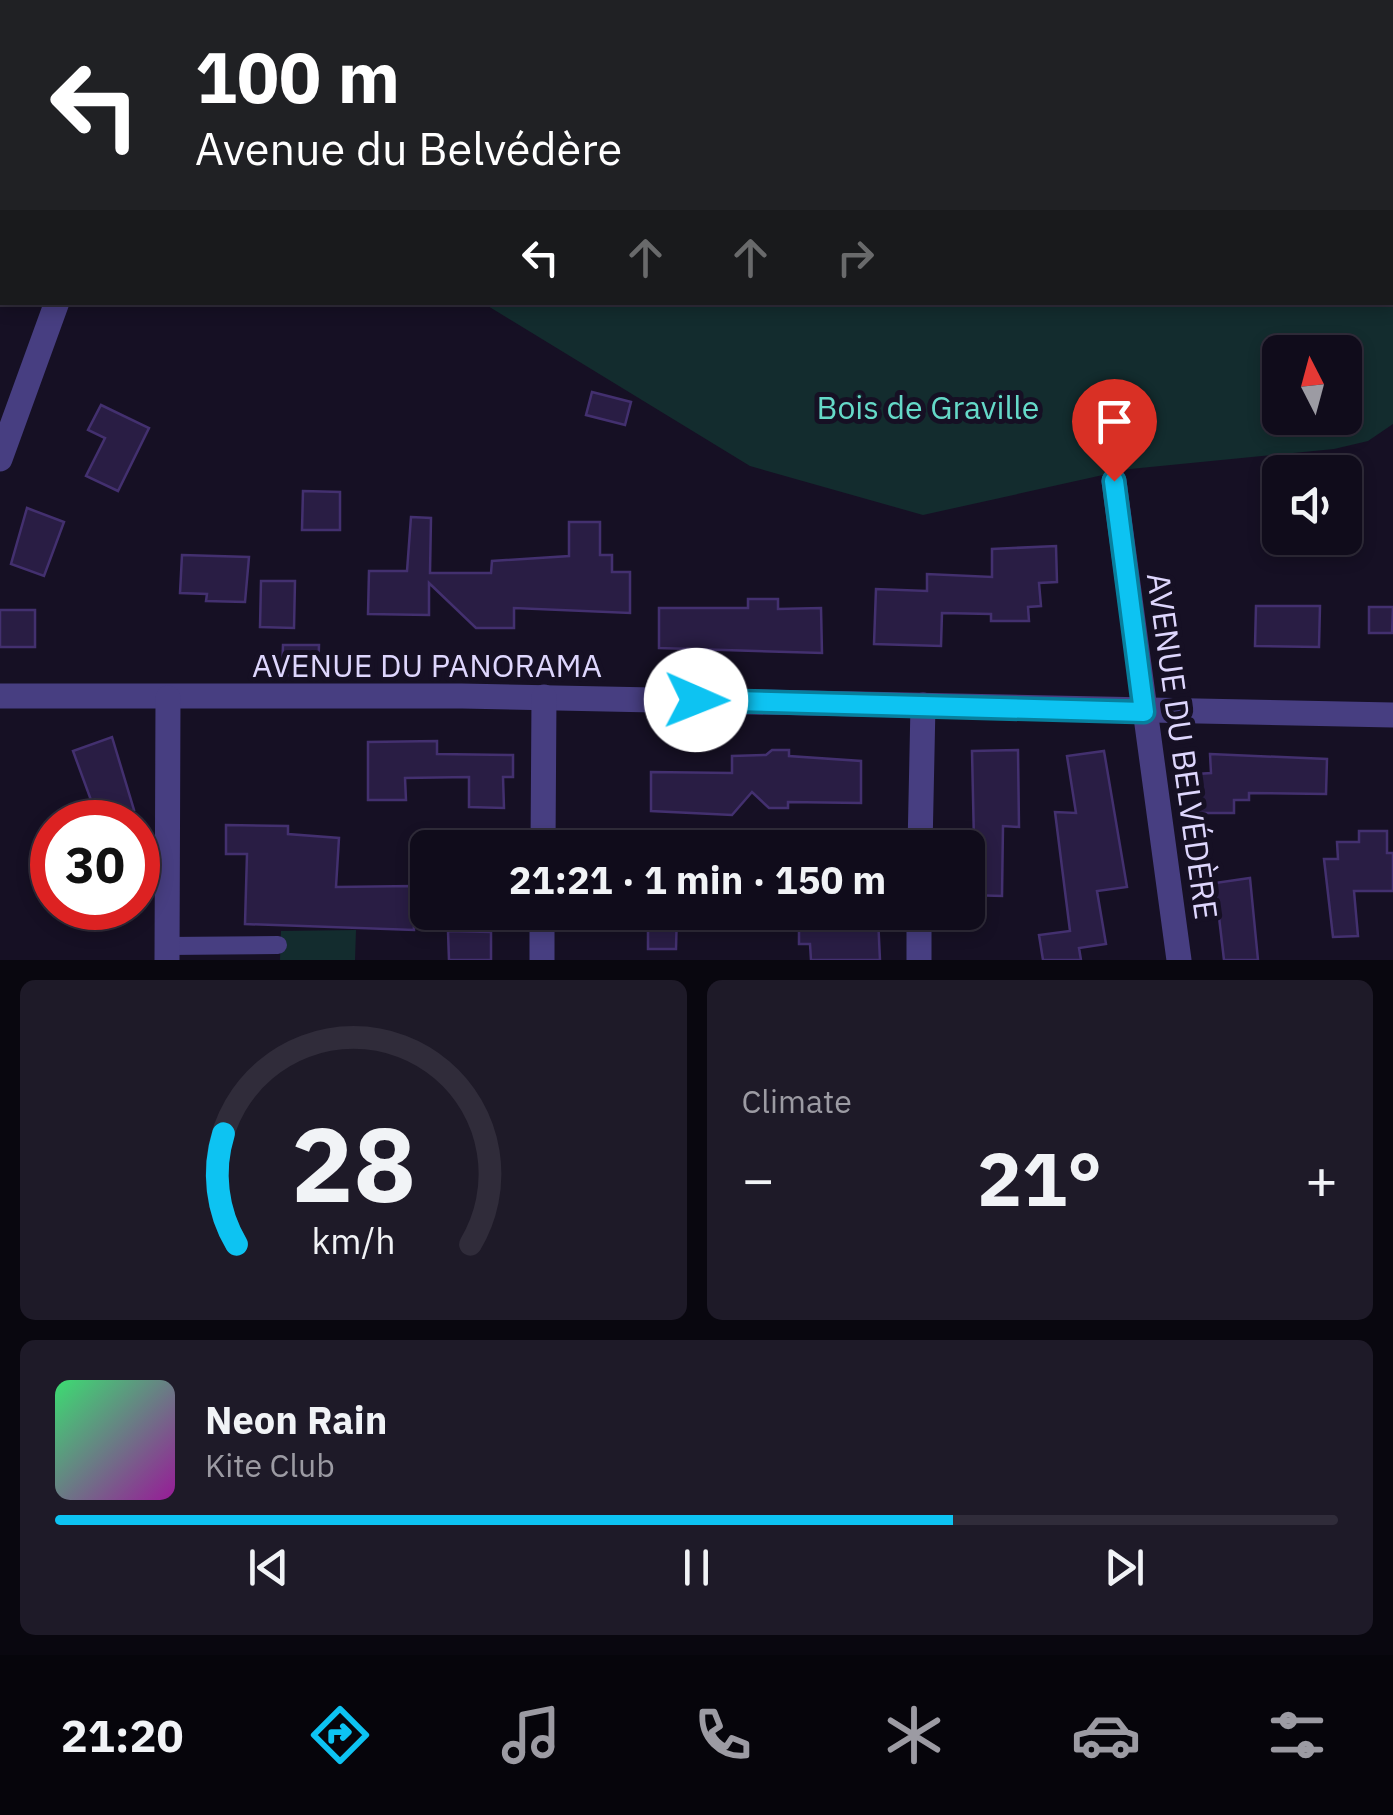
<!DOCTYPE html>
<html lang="en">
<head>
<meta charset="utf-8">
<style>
	:root { --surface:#100c1b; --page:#1e1a28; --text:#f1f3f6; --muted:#9c9ba3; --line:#302c3a; --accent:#0dc3f2 }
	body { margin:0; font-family:"IBM Plex Sans",sans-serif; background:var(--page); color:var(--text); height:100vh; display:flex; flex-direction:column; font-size:38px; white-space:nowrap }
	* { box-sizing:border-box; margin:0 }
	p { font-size:32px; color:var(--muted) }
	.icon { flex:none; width:55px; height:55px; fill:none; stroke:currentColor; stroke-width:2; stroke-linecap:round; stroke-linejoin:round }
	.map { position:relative; height:960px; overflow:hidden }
	.details { display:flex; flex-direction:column; gap:20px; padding:20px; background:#09070f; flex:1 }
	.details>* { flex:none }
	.banner { position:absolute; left:0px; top:0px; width:1395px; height:305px; box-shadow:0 5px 15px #0003,0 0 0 2px var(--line); background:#202124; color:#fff; overflow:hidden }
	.needle { width:65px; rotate:354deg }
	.buttons { position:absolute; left:1262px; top:335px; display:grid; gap:20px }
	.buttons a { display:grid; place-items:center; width:100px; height:100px; border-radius:15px; background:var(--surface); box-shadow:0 5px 15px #0003,0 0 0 2px var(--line); font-size:50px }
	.speed { position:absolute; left:30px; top:800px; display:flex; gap:20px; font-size:50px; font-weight:700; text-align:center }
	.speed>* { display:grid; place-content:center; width:130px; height:130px; border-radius:50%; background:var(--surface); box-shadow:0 5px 15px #0003,0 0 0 2px var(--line); line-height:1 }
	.speed .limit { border:15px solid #d22; background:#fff; color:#111 }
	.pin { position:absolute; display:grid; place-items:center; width:85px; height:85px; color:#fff; margin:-102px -42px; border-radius:50% 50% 50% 0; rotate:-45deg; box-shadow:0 0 10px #0007 }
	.pin .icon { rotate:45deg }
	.me { position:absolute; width:110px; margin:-55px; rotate:91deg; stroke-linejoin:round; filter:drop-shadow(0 0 8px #0008) }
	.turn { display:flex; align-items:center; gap:35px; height:210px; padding:0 30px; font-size:45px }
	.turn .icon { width:130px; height:130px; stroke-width:2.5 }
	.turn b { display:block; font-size:70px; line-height:85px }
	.lanes { display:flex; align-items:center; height:95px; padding:0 30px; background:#0003; justify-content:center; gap:50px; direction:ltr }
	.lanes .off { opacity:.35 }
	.big { font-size:75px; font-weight:800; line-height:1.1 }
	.details .card { flex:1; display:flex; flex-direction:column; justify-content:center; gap:15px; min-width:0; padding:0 35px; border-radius:15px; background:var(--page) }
	.details .dial { align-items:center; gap:0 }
	.dial svg { height:260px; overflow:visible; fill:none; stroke:var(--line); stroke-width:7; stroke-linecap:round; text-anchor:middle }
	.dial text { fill:var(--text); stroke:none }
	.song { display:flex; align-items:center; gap:30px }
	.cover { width:120px; height:120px; border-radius:15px; background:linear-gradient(135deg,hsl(140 70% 55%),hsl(300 70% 35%)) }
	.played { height:10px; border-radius:5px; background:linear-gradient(90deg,var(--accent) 70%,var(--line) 70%) }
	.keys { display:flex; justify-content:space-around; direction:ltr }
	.heat { display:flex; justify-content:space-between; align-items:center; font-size:55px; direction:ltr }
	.details .tiles { flex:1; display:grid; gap:20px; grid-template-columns:1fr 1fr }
	.card:last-child { grid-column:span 2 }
	.trip { position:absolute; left:410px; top:830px; width:575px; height:100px; border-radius:15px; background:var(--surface); box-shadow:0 5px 15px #0003,0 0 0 2px var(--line); font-weight:800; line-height:100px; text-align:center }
	.tabs { display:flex; height:160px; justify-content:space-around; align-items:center; background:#06050b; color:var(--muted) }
	.tabs .icon { width:70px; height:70px }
	.tabs .current { color:var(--accent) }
	.tabs b { font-size:45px; color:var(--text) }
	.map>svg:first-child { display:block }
</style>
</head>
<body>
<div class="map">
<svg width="1393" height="960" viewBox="0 0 1393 960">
	<rect width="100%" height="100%" fill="#161024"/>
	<g fill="#132c2e" fill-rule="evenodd">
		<path d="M0 0H1393V424L1368 441 1334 449 1130 469 923 515 750 466 483 303 1392 302V2H2L0 146ZM1280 352H1345V418H1280Z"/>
		<path d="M356 930 355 960H280L281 931Z"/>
	</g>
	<g fill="#291d44" stroke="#43306f" stroke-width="2.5">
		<path d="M592 392 631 402 625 425 586 415Z"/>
		<path d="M101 405 149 428 118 491 86 476 105 438 88 430Z"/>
		<path d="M303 491 340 492V530H302Z"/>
		<path d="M27 508 64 522 44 576 11 564Z"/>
		<path d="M411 517 431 518 430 573H491L492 561 569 556V522H600V555H612V572H630V613L514 608V628H476L429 583V615L368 614 369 571H407Z"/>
		<path d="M1056 546 1057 582 1039 583 1041 606 1028 607 1029 621H991V614L942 613 941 646 874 644 876 589 927 591V574L992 577V549Z"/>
		<path d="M182 555 249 557 245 602 206 601 207 594 180 593Z"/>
		<path d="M261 581H295L294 628 260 627Z"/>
		<path d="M748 599H778V609L821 608 822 653 659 648V608H748Z"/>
		<path d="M1256 606H1320L1319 647 1255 646Z"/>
		<path d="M1369 607H1393L1392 633H1369Z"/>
		<rect x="0" y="610" width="35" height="37"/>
		<path d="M283 645H319L318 676 282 675Z"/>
		<path d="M112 737 134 810 99 822 73 751Z"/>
		<path d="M437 741V754L513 755V777H503L504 808 469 807V777L405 778 406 800H368V742Z"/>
		<path d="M772 750H789V756L861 761V803L788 802V808H769L752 792 732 815 651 811V772L732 773V756L766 755Z"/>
		<path d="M1018 750 1019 827 1003 826 1002 896 968 895V842H974L972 751Z"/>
		<path d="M1104 751 1127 887 1097 891 1106 944 1079 948 1081 960H1043L1039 935 1070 931 1055 812 1076 813 1067 756Z"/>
		<path d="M1210 754 1327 759 1326 794 1249 793V800H1234V813H1199L1197 774 1211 773Z"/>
		<path d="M226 825 288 826V834L339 838 336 887 413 886 414 930 245 924 247 854H226Z"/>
		<path d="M1359 831H1387V853H1393V891H1354L1358 936 1333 937 1324 859H1338L1337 842H1359Z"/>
		<path d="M1250 878 1258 960H1224L1215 883Z"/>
		<path d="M648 912H677L676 949H648Z"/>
		<path d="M799 912 878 918 880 960H811L810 944H799Z"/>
		<path d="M448 931 491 932V960H449Z"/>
	</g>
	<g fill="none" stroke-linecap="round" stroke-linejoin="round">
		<path stroke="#473e81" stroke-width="18" d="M167 946 278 945"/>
		<g stroke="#473e81" stroke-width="25">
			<path d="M0 459 57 302"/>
			<path d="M1114 481 1179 960"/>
			<path d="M0 696H462L1393 715"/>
			<path d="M543 848 544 697"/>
			<path d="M920 848 923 705"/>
			<path d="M167 960 168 698"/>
			<path d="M542 960V912"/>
			<path d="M919 960V912"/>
		</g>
	</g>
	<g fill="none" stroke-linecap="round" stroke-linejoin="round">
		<defs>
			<path id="route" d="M696 700 1144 712 1114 481"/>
		</defs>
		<use href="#route" stroke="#087f9d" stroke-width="25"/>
		<use href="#route" stroke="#0dc3f2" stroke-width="18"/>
	</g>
	<g text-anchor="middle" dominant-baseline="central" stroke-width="10" stroke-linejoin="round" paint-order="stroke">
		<g font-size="32" fill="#65d9c8" stroke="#161024">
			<text x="928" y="407">Bois de Graville</text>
		</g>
		<g font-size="32" fill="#ded6fd" stroke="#161024">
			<text x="427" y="665">AVENUE DU PANORAMA</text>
			<text transform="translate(1183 746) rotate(82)">AVENUE DU BELVÉDÈRE</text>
		</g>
	</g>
</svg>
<div class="buttons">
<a><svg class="needle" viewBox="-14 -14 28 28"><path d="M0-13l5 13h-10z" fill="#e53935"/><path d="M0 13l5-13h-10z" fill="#9c9ba3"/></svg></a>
<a><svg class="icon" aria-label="sound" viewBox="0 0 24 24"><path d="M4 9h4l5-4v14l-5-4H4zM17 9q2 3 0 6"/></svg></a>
</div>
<div class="speed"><div class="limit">30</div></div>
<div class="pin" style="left:1114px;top:481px;background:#d93025"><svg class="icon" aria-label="arrive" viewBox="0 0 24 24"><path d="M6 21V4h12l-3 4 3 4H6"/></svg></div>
<svg class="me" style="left:696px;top:700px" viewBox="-20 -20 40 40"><circle r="19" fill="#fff"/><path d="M0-13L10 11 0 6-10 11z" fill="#0dc3f2"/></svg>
<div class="trip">21:21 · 1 min · 150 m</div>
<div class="banner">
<div class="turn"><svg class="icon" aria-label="left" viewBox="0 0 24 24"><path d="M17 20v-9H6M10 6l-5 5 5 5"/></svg><div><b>100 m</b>Avenue du Belvédère</div></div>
<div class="lanes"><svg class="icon" aria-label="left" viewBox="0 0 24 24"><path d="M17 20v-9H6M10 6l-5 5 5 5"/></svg><svg class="icon off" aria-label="ahead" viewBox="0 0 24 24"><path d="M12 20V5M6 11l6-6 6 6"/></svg><svg class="icon off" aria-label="ahead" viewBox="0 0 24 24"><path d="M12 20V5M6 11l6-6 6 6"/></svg><svg class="icon off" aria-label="right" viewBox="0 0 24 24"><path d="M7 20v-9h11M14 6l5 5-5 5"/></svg></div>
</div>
</div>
<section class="details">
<div class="tiles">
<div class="card dial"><svg viewBox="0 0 100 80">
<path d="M14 69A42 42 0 1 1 86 69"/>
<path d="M14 69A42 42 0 0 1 10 35" stroke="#0dc3f2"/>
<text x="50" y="56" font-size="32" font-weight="700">28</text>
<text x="50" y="72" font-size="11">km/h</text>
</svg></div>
<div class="card"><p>Climate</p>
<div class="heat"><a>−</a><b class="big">21°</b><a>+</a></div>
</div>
<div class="card">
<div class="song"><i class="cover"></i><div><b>Neon Rain</b><p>Kite Club</p></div></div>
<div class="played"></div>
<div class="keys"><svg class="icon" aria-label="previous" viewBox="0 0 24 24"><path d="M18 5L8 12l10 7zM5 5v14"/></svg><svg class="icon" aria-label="pause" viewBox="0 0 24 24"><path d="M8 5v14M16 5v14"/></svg><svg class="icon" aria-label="next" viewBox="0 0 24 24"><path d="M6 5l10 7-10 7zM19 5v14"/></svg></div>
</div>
</div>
</section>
<nav class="tabs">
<b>21:20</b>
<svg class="icon current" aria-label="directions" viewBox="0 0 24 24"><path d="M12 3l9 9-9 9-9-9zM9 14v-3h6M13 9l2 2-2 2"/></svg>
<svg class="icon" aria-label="music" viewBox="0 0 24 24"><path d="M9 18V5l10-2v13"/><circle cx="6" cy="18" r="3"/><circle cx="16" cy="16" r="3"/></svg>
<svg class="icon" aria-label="phone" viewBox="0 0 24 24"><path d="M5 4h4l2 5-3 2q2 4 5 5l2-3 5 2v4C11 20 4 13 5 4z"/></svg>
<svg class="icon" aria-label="climate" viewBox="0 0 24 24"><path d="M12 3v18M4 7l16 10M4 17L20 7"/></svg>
<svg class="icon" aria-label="car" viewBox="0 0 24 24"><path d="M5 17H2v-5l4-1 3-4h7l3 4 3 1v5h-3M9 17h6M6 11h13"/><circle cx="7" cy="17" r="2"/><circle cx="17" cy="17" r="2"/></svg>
<svg class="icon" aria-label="filters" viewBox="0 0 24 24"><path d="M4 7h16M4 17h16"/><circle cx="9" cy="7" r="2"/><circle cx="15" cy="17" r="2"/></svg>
</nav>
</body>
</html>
